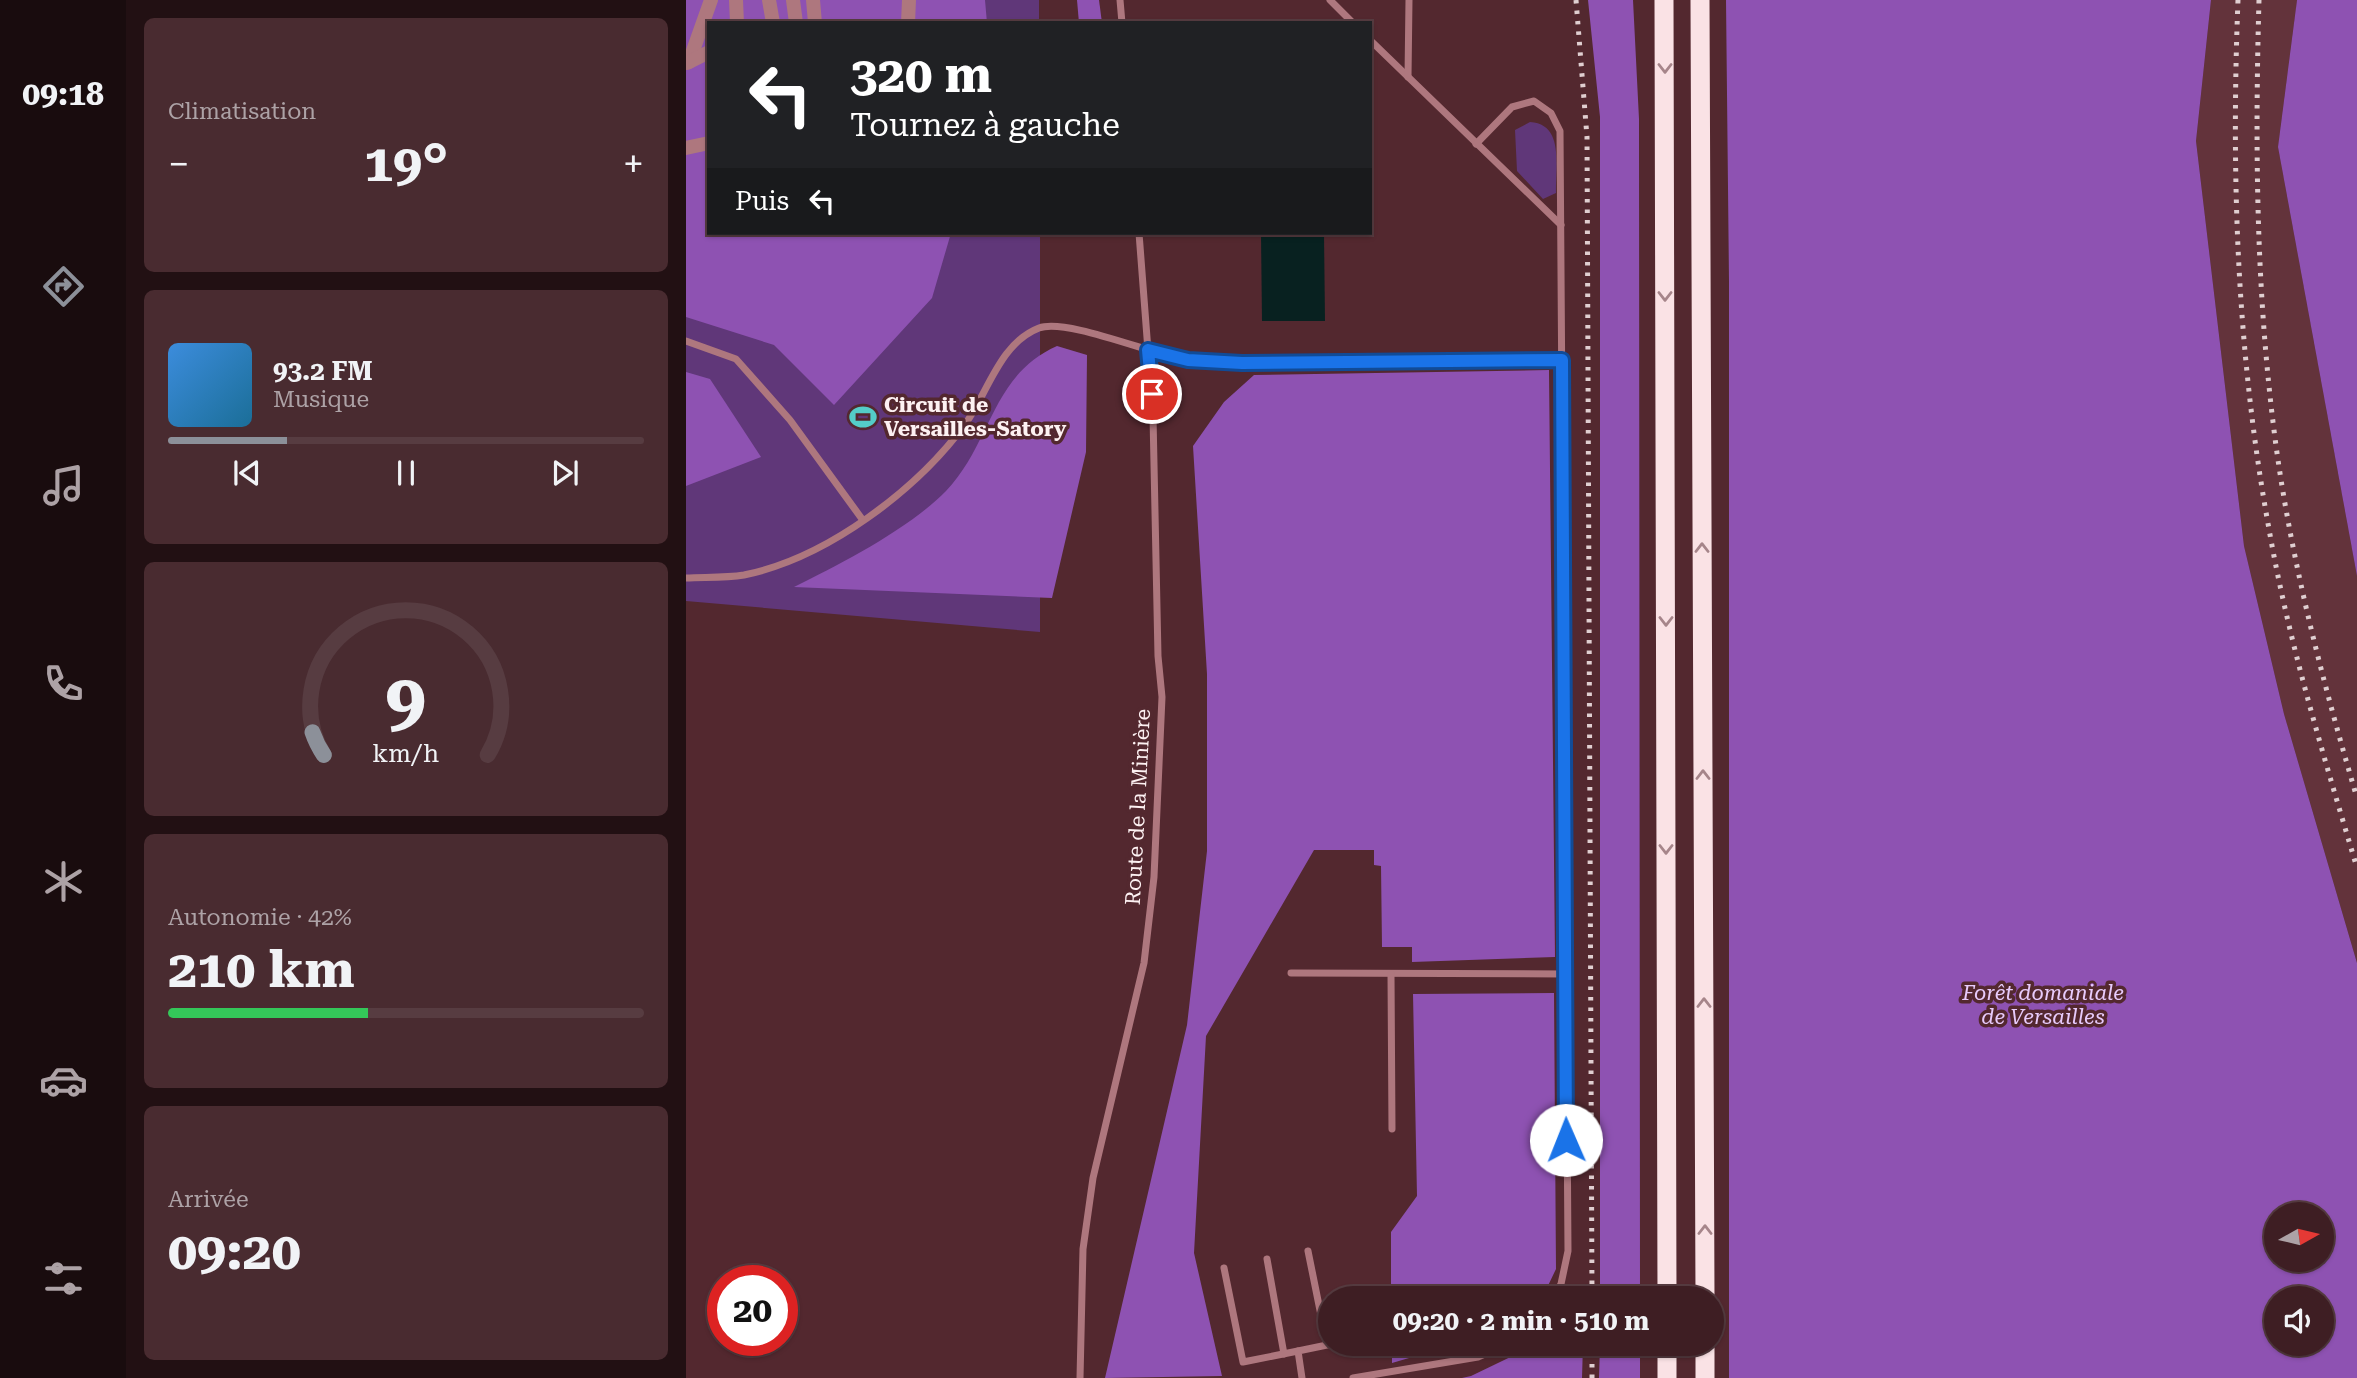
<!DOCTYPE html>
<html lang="fr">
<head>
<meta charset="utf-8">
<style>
	:root { --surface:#3e1e23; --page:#492b30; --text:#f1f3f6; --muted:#ada2a6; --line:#573c41; --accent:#8c9099 }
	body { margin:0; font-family:"Roboto Serif",serif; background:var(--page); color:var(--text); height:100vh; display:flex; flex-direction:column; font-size:26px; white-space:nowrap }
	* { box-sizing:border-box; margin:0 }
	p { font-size:23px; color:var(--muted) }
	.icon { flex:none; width:38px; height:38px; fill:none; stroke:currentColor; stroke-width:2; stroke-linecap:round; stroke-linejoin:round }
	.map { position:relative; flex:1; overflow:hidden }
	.details { display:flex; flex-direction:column; gap:18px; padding:18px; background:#221013; width:560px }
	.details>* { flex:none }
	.guide { position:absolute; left:21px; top:21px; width:665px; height:214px; border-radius:0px; box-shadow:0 2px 5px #0004,0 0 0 2px var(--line); background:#202124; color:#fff; overflow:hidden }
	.needle { width:46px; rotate:82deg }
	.fabs { position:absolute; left:1578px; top:1202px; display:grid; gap:14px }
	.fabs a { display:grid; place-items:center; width:70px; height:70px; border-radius:50%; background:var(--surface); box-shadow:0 2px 5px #0004,0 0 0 2px var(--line); font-size:35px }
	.speed { position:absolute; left:21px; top:1265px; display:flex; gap:14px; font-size:35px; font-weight:700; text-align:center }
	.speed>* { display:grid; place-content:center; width:91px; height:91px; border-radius:50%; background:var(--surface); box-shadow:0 2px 5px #0004,0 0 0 2px var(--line); line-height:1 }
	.speed .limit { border:10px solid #d22; background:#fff; color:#111 }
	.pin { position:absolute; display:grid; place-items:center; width:60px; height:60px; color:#fff; margin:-30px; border:4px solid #fff; border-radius:50%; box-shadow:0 2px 7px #0007 }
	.me { position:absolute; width:77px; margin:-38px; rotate:359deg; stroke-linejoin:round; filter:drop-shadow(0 0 5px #0008) }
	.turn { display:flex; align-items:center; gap:24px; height:147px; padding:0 28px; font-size:32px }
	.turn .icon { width:91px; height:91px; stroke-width:2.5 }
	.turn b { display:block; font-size:49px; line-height:60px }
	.then { display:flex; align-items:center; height:66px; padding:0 28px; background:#0003; gap:14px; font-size:26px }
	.big { font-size:52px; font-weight:700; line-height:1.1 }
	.details .card { flex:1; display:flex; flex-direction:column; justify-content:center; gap:10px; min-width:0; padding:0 24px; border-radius:10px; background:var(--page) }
	.details .dial { align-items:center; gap:0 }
	.dial svg { height:182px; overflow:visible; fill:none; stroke:var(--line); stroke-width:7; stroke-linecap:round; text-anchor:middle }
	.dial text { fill:var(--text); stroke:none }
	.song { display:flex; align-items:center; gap:21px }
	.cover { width:84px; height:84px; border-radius:10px; background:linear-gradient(135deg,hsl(210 70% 55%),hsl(200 70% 35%)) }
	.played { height:7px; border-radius:4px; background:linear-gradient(90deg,var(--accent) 25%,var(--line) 25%) }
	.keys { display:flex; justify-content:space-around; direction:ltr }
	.heat { display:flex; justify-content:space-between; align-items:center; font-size:38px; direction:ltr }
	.charge { height:10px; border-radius:5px; background:linear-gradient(90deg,#34c759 42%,var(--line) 0) }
	.trip { position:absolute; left:632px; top:1286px; width:406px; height:70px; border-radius:35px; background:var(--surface); box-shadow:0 2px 5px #0004,0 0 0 2px var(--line); font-weight:700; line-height:70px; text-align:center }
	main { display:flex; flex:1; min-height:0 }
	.dock { display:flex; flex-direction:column; width:126px; justify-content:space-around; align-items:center; background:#190c0e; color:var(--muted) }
	.dock .icon { width:49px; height:49px }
	.dock .on { color:var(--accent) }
	.dock b { font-size:32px; color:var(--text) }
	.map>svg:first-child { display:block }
</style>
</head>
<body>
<main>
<nav class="dock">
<b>09:18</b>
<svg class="icon on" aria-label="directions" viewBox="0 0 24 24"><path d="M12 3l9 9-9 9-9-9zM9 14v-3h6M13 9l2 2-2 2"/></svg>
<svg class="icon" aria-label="music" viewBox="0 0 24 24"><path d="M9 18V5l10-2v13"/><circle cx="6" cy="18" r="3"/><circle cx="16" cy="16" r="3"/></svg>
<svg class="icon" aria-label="phone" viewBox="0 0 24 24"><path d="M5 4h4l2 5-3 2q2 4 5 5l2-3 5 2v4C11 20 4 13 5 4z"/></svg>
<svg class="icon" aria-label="climate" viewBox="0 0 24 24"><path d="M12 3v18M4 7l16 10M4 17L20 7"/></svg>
<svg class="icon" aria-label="car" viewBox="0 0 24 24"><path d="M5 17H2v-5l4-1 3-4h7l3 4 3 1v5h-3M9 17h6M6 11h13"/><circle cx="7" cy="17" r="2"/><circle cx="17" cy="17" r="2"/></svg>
<svg class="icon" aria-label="filters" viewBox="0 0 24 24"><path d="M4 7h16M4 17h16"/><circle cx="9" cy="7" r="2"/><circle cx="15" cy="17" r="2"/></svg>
</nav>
<section class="details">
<div class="card"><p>Climatisation</p>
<div class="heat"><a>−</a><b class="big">19°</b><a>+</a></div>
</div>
<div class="card">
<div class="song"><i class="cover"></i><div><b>93.2 FM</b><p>Musique</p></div></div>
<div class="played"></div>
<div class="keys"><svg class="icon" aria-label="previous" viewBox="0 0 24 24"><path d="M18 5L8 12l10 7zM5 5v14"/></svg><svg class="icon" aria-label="pause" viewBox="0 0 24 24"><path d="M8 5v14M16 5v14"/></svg><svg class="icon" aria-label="next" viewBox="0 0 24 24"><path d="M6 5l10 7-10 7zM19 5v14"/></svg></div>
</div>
<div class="card dial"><svg viewBox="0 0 100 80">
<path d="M14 69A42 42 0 1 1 86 69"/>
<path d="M14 69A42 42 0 0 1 9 59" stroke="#8c9099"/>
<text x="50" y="56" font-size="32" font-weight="700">9</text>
<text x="50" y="72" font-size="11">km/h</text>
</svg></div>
<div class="card"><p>Autonomie · 42%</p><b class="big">210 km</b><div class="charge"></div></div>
<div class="card"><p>Arrivée</p><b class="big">09:20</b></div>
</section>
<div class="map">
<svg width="1671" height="1378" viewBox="0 0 1671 1378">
	<rect width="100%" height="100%" fill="#53282f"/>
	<path fill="#63333b" d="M1525 0H1611L1592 147 1671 576V963L1598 714 1558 546 1510 141Z"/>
	<g fill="#603779">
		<path d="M0 0H353V23H23V233H354V632L0 601Z"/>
		<path d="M844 122C879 124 869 168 870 193L857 199 831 171 829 130Z"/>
	</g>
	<g fill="#8e52b2" fill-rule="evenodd">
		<path d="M0 0H299L301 23H23V233H265L246 298 148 405 88 345 0 317Z"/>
		<path d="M391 0H413L416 23H393Z"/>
		<path d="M902 0H947L953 119 954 1298H914V117Z"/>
		<path d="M1040 0H1525L1510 141 1558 546 1598 714 1671 963V1378H1043V282ZM1591 1214H1636V1260H1591ZM1591 1298H1636V1344H1591Z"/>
		<path d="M1611 0H1671V576L1592 147Z"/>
		<path d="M371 346 401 355 400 452 366 598 108 587C155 564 224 528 260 491 306 443 305 375 371 346Z"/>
		<path d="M863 370 869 957 726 962V947H696L695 866 688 865V850H628L520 1036 508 1253 536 1376 419 1378 501 1025 521 851V674L507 446 538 402 568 375Z"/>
		<path d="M0 372 24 379 75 457 0 486Z"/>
		<path d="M868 993 870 1269 859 1292 850 1298H705V1232L731 1196 727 994Z"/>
		<path d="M706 1344H771L706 1363Z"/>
		<path d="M845 1344H897L896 1378H776L785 1376 841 1349Z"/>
		<path d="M914 1344H954V1378H913Z"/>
	</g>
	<path fill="#082120" d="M575 233H638L639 321H576Z"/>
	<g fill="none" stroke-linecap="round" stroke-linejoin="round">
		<g stroke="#ae777e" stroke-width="7">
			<path d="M434 0 436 23"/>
			<path d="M644 0 667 23"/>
			<path d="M684 40 875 225"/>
			<path d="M722 77 723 0"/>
			<path d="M790 144 826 107 848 101 865 113 874 131 882 1251 875 1284 867 1298"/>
			<path d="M0 341 50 359 104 420 176 519"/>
			<path d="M0 578C19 577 39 578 58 575 141 558 231 490 280 423 302 392 314 343 353 328 381 318 467 355 501 360 546 367 594 363 639 363 718 362 797 363 876 360"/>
			<path d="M605 973 879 974"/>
			<path d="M705 974 706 1129"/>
			<path d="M581 1259 598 1354"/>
			<path d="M538 1268 557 1362 612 1351"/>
			<path d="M394 1378 397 1249 407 1178 458 963 468 877 476 697 472 656 467 416 453 233"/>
			<path d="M616 1378 612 1351 641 1345 622 1251"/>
			<path d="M667 1378 792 1357 822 1344"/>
		</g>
		<g stroke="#ae777e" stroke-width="14">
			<path d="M50 0 51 23"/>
			<path d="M83 0 87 23"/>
			<path d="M107 0 110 23"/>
			<path d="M127 0 129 23"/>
			<path d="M222 23 223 0"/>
			<path d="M3 62 25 0"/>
			<path d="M1 63 23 52"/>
			<path d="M0 148 23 143"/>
		</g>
		<g stroke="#fae2e5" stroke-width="19">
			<path d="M978 0 981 1298"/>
			<path d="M1014 0 1019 1298"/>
			<path d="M981 1344V1378"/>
			<path d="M1019 1344V1378"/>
		</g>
		<g stroke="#e0cfd1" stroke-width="5" stroke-dasharray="3.5 7" stroke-linecap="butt">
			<path d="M890 0 901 137 906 1298"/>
			<path d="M1552 0C1545 177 1551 354 1583 529 1603 644 1638 757 1671 868"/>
			<path d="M1573 0C1569 141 1570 282 1587 422 1602 549 1635 676 1671 798"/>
			<path d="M906 1378V1344"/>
		</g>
	</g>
	<defs><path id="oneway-chevron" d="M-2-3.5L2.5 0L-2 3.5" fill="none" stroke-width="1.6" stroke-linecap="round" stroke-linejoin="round" transform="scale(1.75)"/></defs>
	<g stroke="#a6858a">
		<use href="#oneway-chevron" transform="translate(979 68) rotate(90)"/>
		<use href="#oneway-chevron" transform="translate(979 296) rotate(90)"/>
		<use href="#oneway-chevron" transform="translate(1016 548) rotate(-90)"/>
		<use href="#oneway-chevron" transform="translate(980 621) rotate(90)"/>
		<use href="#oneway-chevron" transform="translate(1017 775) rotate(-90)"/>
		<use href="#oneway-chevron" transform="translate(980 849) rotate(90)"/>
		<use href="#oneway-chevron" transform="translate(1018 1003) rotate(-90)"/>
		<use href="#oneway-chevron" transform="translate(1019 1230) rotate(-90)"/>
	</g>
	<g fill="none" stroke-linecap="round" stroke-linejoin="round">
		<defs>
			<path id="route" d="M466 394 462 350 502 360 556 363 876 360 880 1140"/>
		</defs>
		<use href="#route" stroke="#114b97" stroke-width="18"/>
		<use href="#route" stroke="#1a73e8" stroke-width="12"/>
	</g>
	<defs>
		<symbol id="stadium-bare" viewBox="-9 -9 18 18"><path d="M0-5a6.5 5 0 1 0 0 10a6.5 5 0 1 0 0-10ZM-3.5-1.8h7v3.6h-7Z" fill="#54cdc8" stroke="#53282f" stroke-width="2.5" paint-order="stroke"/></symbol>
	</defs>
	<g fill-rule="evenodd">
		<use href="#stadium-bare" x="158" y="398" width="38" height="38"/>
	</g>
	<g text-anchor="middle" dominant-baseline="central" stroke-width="7" stroke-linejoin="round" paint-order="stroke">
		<g font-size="21" font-weight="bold" fill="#fdf1f2" stroke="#53282f" text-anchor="start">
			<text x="198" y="405">Circuit de<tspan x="198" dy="24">Versailles-Satory</tspan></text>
		</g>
		<g font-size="21" fill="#fdf1f2" stroke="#53282f">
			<text transform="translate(452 807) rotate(-87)">Route de la Minière</text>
		</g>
		<g font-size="21" font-style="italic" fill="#e8cbfc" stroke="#53282f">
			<text x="1357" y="993">Forêt domaniale<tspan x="1357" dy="24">de Versailles</tspan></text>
		</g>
	</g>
</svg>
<div class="fabs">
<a><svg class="needle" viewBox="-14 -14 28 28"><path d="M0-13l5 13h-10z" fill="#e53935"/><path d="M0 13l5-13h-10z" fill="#ada2a6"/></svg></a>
<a><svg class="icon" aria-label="sound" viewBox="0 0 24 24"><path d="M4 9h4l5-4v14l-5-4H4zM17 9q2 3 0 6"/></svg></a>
</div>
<div class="speed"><div class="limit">20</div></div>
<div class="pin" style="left:466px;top:394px;background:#d93025"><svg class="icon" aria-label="arrive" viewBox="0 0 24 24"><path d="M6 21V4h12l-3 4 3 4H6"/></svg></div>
<svg class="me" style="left:880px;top:1140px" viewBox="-20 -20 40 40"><circle r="19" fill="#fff"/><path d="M0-13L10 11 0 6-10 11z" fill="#1a73e8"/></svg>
<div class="trip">09:20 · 2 min · 510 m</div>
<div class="guide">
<div class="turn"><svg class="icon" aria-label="left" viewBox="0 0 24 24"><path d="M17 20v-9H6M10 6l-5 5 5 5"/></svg><div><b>320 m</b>Tournez à gauche</div></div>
<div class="then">Puis<svg class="icon" aria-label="left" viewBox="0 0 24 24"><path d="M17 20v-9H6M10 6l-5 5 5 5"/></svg></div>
</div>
</div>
</main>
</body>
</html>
